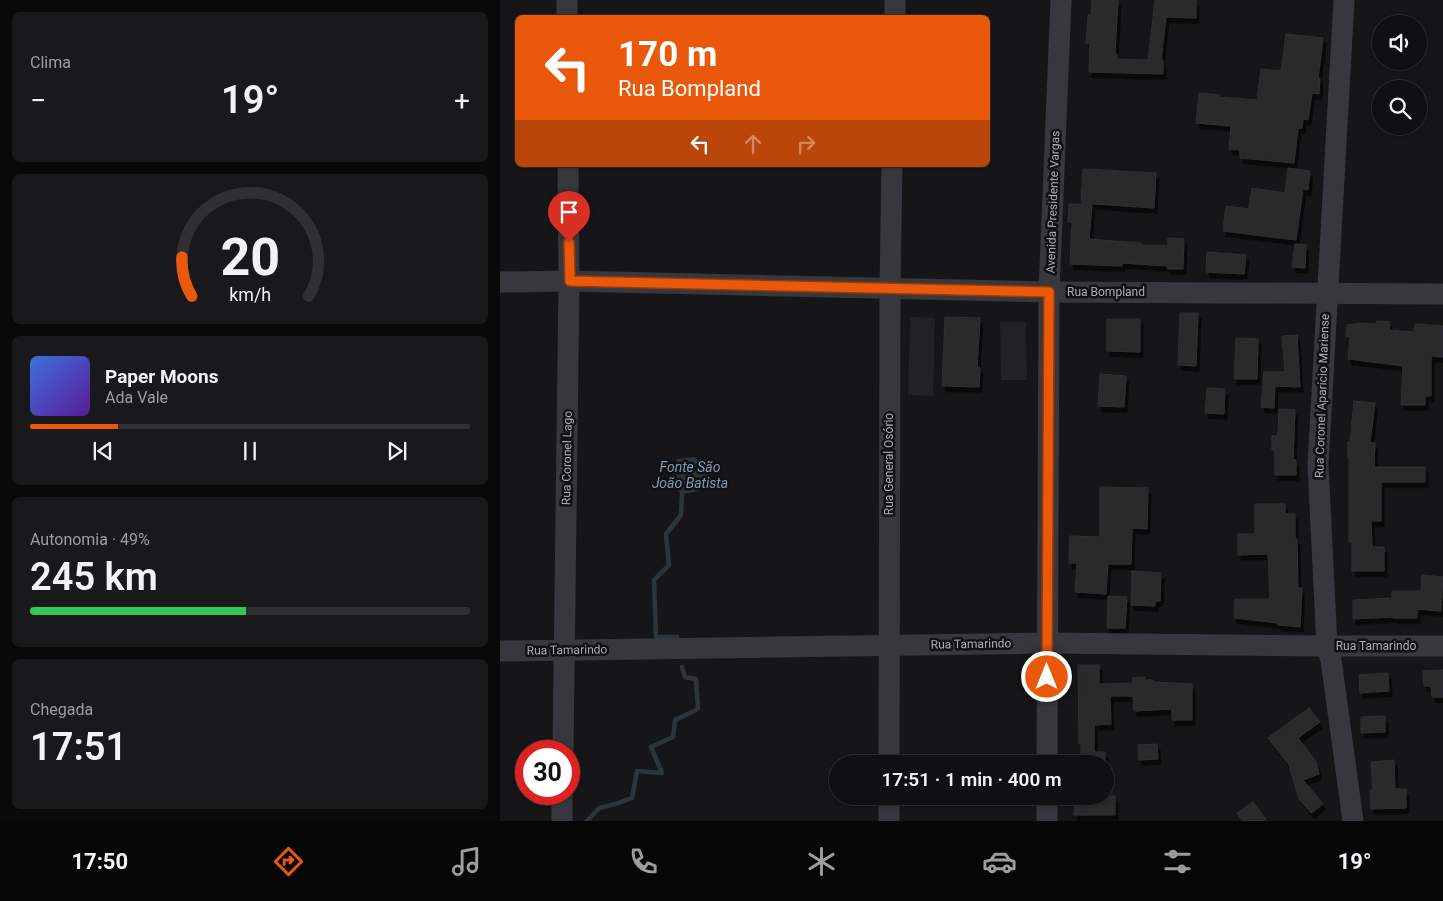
<!DOCTYPE html>
<html lang="pt">
<head>
<meta charset="utf-8">
<style>
	:root { --surface:#101012; --page:#19191b; --text:#f1f3f6; --muted:#9c9d9f; --line:#303032; --accent:#ea580c }
	body { margin:0; font-family:Roboto,sans-serif; background:var(--page); color:var(--text); height:100vh; display:flex; flex-direction:column; font-size:19px; white-space:nowrap }
	* { box-sizing:border-box; margin:0 }
	p { font-size:16px; color:var(--muted) }
	.icon { flex:none; width:28px; height:28px; fill:none; stroke:currentColor; stroke-width:2; stroke-linecap:round; stroke-linejoin:round }
	.map { position:relative; flex:1; overflow:hidden }
	.sheet { display:flex; flex-direction:column; gap:12px; padding:12px; background:#09090a; width:500px }
	.sheet>* { flex:none }
	.guide { position:absolute; left:15px; top:15px; width:475px; height:152px; border-radius:8px; box-shadow:0 1px 4px #0004,0 0 0 1px var(--line); background:#ea580c; color:#fff; overflow:hidden }
	.tools { position:absolute; left:872px; top:15px; display:grid; gap:10px }
	.tools a { display:grid; place-items:center; width:55px; height:55px; border-radius:50%; background:var(--surface); box-shadow:0 1px 4px #0004,0 0 0 1px var(--line); font-size:25px }
	.speed { position:absolute; left:15px; top:740px; display:flex; gap:10px; font-size:25px; font-weight:700; text-align:center }
	.speed>* { display:grid; place-content:center; width:65px; height:65px; border-radius:50%; background:var(--surface); box-shadow:0 1px 4px #0004,0 0 0 1px var(--line); line-height:1 }
	.speed .limit { border:8px solid #d22; background:#fff; color:#111 }
	.pin { position:absolute; display:grid; place-items:center; width:42px; height:42px; color:#fff; margin:-51px -21px; border-radius:50% 50% 50% 0; rotate:-45deg; box-shadow:0 0 5px #0007 }
	.pin .icon { rotate:45deg }
	.me { position:absolute; width:55px; margin:-28px; rotate:0deg; stroke-linejoin:round; filter:drop-shadow(0 0 4px #0008) }
	.turn { display:flex; align-items:center; gap:18px; height:105px; padding:0 20px; font-size:22px }
	.turn .icon { width:65px; height:65px; stroke-width:2.5 }
	.turn b { display:block; font-size:35px; line-height:42px }
	.lanes { display:flex; align-items:center; height:48px; padding:0 20px; background:#0003; justify-content:center; gap:25px; direction:ltr }
	.lanes .off { opacity:.35 }
	.big { font-size:38px; font-weight:600; line-height:1.1 }
	.sheet .card { flex:1; display:flex; flex-direction:column; justify-content:center; gap:8px; min-width:0; padding:0 18px; border-radius:8px; background:var(--page) }
	.sheet .dial { align-items:center; gap:0 }
	.dial svg { height:130px; overflow:visible; fill:none; stroke:var(--line); stroke-width:7; stroke-linecap:round; text-anchor:middle }
	.dial text { fill:var(--text); stroke:none }
	.song { display:flex; align-items:center; gap:15px }
	.cover { width:60px; height:60px; border-radius:8px; background:linear-gradient(135deg,hsl(220 70% 55%),hsl(270 70% 35%)) }
	.played { height:5px; border-radius:2px; background:linear-gradient(90deg,var(--accent) 20%,var(--line) 20%) }
	.keys { display:flex; justify-content:space-around; direction:ltr }
	.heat { display:flex; justify-content:space-between; align-items:center; font-size:28px; direction:ltr }
	.charge { height:8px; border-radius:4px; background:linear-gradient(90deg,#34c759 49%,var(--line) 0) }
	.trip { position:absolute; left:329px; top:755px; width:285px; height:50px; border-radius:25px; background:var(--surface); box-shadow:0 1px 4px #0004,0 0 0 1px var(--line); font-weight:600; line-height:50px; text-align:center }
	.tabs { display:flex; height:80px; justify-content:space-around; align-items:center; background:#060607; color:var(--muted) }
	.tabs .icon { width:35px; height:35px }
	.tabs .selected { color:var(--accent) }
	.tabs b { font-size:22px; color:var(--text) }
	main { display:flex; flex:1; min-height:0 }
	.map>svg:first-child { display:block }
</style>
</head>
<body>
<main>
<section class="sheet">
<div class="card"><p>Clima</p>
<div class="heat"><a>−</a><b class="big">19°</b><a>+</a></div>
</div>
<div class="card dial"><svg viewBox="0 0 100 80">
<path d="M14 69A42 42 0 1 1 86 69"/>
<path d="M14 69A42 42 0 0 1 8 45" stroke="#ea580c"/>
<text x="50" y="56" font-size="32" font-weight="700">20</text>
<text x="50" y="72" font-size="11">km/h</text>
</svg></div>
<div class="card">
<div class="song"><i class="cover"></i><div><b>Paper Moons</b><p>Ada Vale</p></div></div>
<div class="played"></div>
<div class="keys"><svg class="icon" aria-label="previous" viewBox="0 0 24 24"><path d="M18 5L8 12l10 7zM5 5v14"/></svg><svg class="icon" aria-label="pause" viewBox="0 0 24 24"><path d="M8 5v14M16 5v14"/></svg><svg class="icon" aria-label="next" viewBox="0 0 24 24"><path d="M6 5l10 7-10 7zM19 5v14"/></svg></div>
</div>
<div class="card"><p>Autonomia · 49%</p><b class="big">245 km</b><div class="charge"></div></div>
<div class="card"><p>Chegada</p><b class="big">17:51</b></div>
</section>
<div class="map">
<svg width="943" height="821" viewBox="0 0 943 821">
	<defs>
		<filter id="shadow"><feDropShadow dx="3" dy="5.5" stdDeviation="0" flood-color="#0009"/></filter>
	</defs>
	<rect width="100%" height="100%" fill="#161618"/>
	<g fill="#222225">
		<path d="M410 317 435 318 433 396 408 395Z"/>
		<path d="M500 322H526L527 380H501Z"/>
	</g>
	<path fill="#2c353c" d="M194 457 204 464 209 473 207 482 199 491 182 494 173 488 172 472 177 459Z"/>
	<g fill="none" stroke-linecap="round" stroke-linejoin="round">
		<g stroke="#2c353c" stroke-width="4.5">
			<path d="M177 637H156L154 580 169 565 166 534 181 515 182 494"/>
			<path d="M87 821 99 808 115 804 132 798 137 771 162 773 151 747 173 737 175 720 198 709 196 679 185 677 182 667"/>
		</g>
	</g>
	<g fill="#29292c" stroke="#303034" filter="url(#shadow)">
		<path d="M592 0H618L615 54H617V59L648 60 655 0H696V18L666 17 661 60H663V74L589 72 590 43H586L588 15H591Z"/>
		<path d="M786 34 823 38 818 79H820L819 94 812 93 808 120 803 119 802 128H798L794 163 740 158V150L729 149 731 126 696 123 699 93 720 95 719 97 757 100 761 69 781 71Z"/>
		<path d="M788 168 810 171 808 190 803 189 796 240 723 231 726 206 749 209 752 188 785 193Z"/>
		<path d="M583 169 656 173 654 208 581 203Z"/>
		<path d="M569 204 592 205 589 239 641 243V245L668 246V238L684 239 683 269H667V266L622 263V266L570 264 572 222H568Z"/>
		<path d="M795 244 806 245 805 268 792 267Z"/>
		<path d="M707 252 746 255 744 274 706 272Z"/>
		<path d="M680 313H698L696 366 678 365Z"/>
		<path d="M445 317 480 318 477 368H480L479 387 442 386Z"/>
		<path d="M607 319H640V352L607 351Z"/>
		<path d="M877 321 890 322 889 330 914 332 915 324 943 326V357L931 356V396H925V405H901L903 366 848 359 850 337 846 336 847 325 864 323 876 324Z"/>
		<path d="M797 335 800 387 775 386 774 408 761 407 764 372H785L782 336Z"/>
		<path d="M736 338 758 339 757 379H734Z"/>
		<path d="M600 374 626 376 624 407 598 406Z"/>
		<path d="M707 388 725 389 724 414 705 413Z"/>
		<path d="M854 401 875 403 870 443H875L874 467H925V482H881V521H871L872 547H884V571H852V542H849V458H848V442H850Z"/>
		<path d="M779 409 795 410 793 460H796V475H775V450H772V436H777L778 432Z"/>
		<path d="M600 487 648 488 647 529 632 528 631 564H608L606 594 575 592 577 563H569L570 536 600 537Z"/>
		<path d="M755 504H785V514H795V539H797L798 588H802L800 627 778 625V623L734 618 735 599H770L768 554 738 555V534H755Z"/>
		<path d="M632 571 661 573 660 601H655V606L631 605Z"/>
		<path d="M922 575 943 577 941 611 917 609V618H893V617L853 619V600L892 598V591H921Z"/>
		<path d="M608 596 627 597 625 628H607Z"/>
		<path d="M578 665H599V684L633 683 632 678 645 677V680H653V682L692 684V720H672V709L634 711 633 696H610L611 724 594 725V752H605V764H581V744H579Z"/>
		<path d="M943 670V697H932L931 686H924L923 671Z"/>
		<path d="M888 673 889 691 860 693 859 675Z"/>
		<path d="M809 708 820 722 798 738 816 762 819 774 803 780 823 804 811 813 799 799 789 765 768 738Z"/>
		<path d="M885 716V732L861 733V717Z"/>
		<path d="M657 744 658 759 639 760 638 745Z"/>
		<path d="M894 760 895 789H906V808L871 809 870 790H873L871 762Z"/>
		<path d="M579 796H615V815H574L575 802H579Z"/>
		<path d="M753 802 767 821H742L737 813Z"/>
	</g>
	<g fill="none" stroke-linecap="round" stroke-linejoin="round">
		<g stroke="#37383d" stroke-width="21">
			<path d="M67 0V18"/>
			<path d="M844 0 818 465 827 646 831 660 853 821"/>
			<path d="M395 18V0"/>
			<path d="M0 282 69 281 549 292 943 294"/>
			<path d="M0 651 547 643 827 646H943"/>
			<path d="M63 751 69 281 68 165"/>
			<path d="M389 764 390 287 392 165"/>
			<path d="M547 764 549 292 561 0"/>
			<path d="M389 796V821"/>
			<path d="M547 796V821"/>
			<path d="M62 821V794"/>
		</g>
	</g>
	<g fill="none" stroke-linecap="round" stroke-linejoin="round">
		<defs>
			<path id="route" d="M69 242 70 281 549 292 547 677"/>
		</defs>
		<use href="#route" stroke="#983908" stroke-width="12"/>
		<use href="#route" stroke="#ea580c" stroke-width="9"/>
	</g>
	<g text-anchor="middle" dominant-baseline="central" stroke-width="5" stroke-linejoin="round" paint-order="stroke">
		<g font-size="12" fill="#a8adb8" stroke="#111113">
			<text transform="translate(553 202) rotate(-88)">Avenida Presidente Vargas</text>
			<text x="606" y="292">Rua Bompland</text>
			<text transform="translate(822 396) rotate(-88)">Rua Coronel Aparício Mariense</text>
			<text transform="translate(67 458) rotate(-89)">Rua Coronel Lago</text>
			<text transform="translate(389 464) rotate(-90)">Rua General Osório</text>
			<text transform="translate(471 644) rotate(-1)">Rua Tamarindo</text>
			<text x="876" y="646">Rua Tamarindo</text>
			<text transform="translate(67 650) rotate(-1)">Rua Tamarindo</text>
		</g>
		<g font-size="14" font-style="italic" fill="#7f9bb3" stroke="#111113">
			<text x="190" y="467">Fonte São<tspan x="190" dy="16">João Batista</tspan></text>
		</g>
	</g>
</svg>
<div class="tools">
<a><svg class="icon" aria-label="sound" viewBox="0 0 24 24"><path d="M4 9h4l5-4v14l-5-4H4zM17 9q2 3 0 6"/></svg></a>
<a><svg class="icon" aria-label="search" viewBox="0 0 24 24"><circle cx="10" cy="10" r="6"/><path d="M15 15l6 6"/></svg></a>
</div>
<div class="speed"><div class="limit">30</div></div>
<div class="pin" style="left:69px;top:242px;background:#d93025"><svg class="icon" aria-label="arrive" viewBox="0 0 24 24"><path d="M6 21V4h12l-3 4 3 4H6"/></svg></div>
<svg class="me" style="left:547px;top:677px" viewBox="-20 -20 40 40"><circle r="17" fill="#ea580c" stroke="#fff" stroke-width="3"/><path d="M0-11L8 9 0 5-8 9z" fill="#fff"/></svg>
<div class="trip">17:51 · 1 min · 400 m</div>
<div class="guide">
<div class="turn"><svg class="icon" aria-label="left" viewBox="0 0 24 24"><path d="M17 20v-9H6M10 6l-5 5 5 5"/></svg><div><b>170 m</b>Rua Bompland</div></div>
<div class="lanes"><svg class="icon" aria-label="left" viewBox="0 0 24 24"><path d="M17 20v-9H6M10 6l-5 5 5 5"/></svg><svg class="icon off" aria-label="ahead" viewBox="0 0 24 24"><path d="M12 20V5M6 11l6-6 6 6"/></svg><svg class="icon off" aria-label="right" viewBox="0 0 24 24"><path d="M7 20v-9h11M14 6l5 5-5 5"/></svg></div>
</div>
</div>
</main>
<nav class="tabs">
<b>17:50</b>
<svg class="icon selected" aria-label="directions" viewBox="0 0 24 24"><path d="M12 3l9 9-9 9-9-9zM9 14v-3h6M13 9l2 2-2 2"/></svg>
<svg class="icon" aria-label="music" viewBox="0 0 24 24"><path d="M9 18V5l10-2v13"/><circle cx="6" cy="18" r="3"/><circle cx="16" cy="16" r="3"/></svg>
<svg class="icon" aria-label="phone" viewBox="0 0 24 24"><path d="M5 4h4l2 5-3 2q2 4 5 5l2-3 5 2v4C11 20 4 13 5 4z"/></svg>
<svg class="icon" aria-label="climate" viewBox="0 0 24 24"><path d="M12 3v18M4 7l16 10M4 17L20 7"/></svg>
<svg class="icon" aria-label="car" viewBox="0 0 24 24"><path d="M5 17H2v-5l4-1 3-4h7l3 4 3 1v5h-3M9 17h6M6 11h13"/><circle cx="7" cy="17" r="2"/><circle cx="17" cy="17" r="2"/></svg>
<svg class="icon" aria-label="filters" viewBox="0 0 24 24"><path d="M4 7h16M4 17h16"/><circle cx="9" cy="7" r="2"/><circle cx="15" cy="17" r="2"/></svg>
<b>19°</b>
</nav>
</body>
</html>
